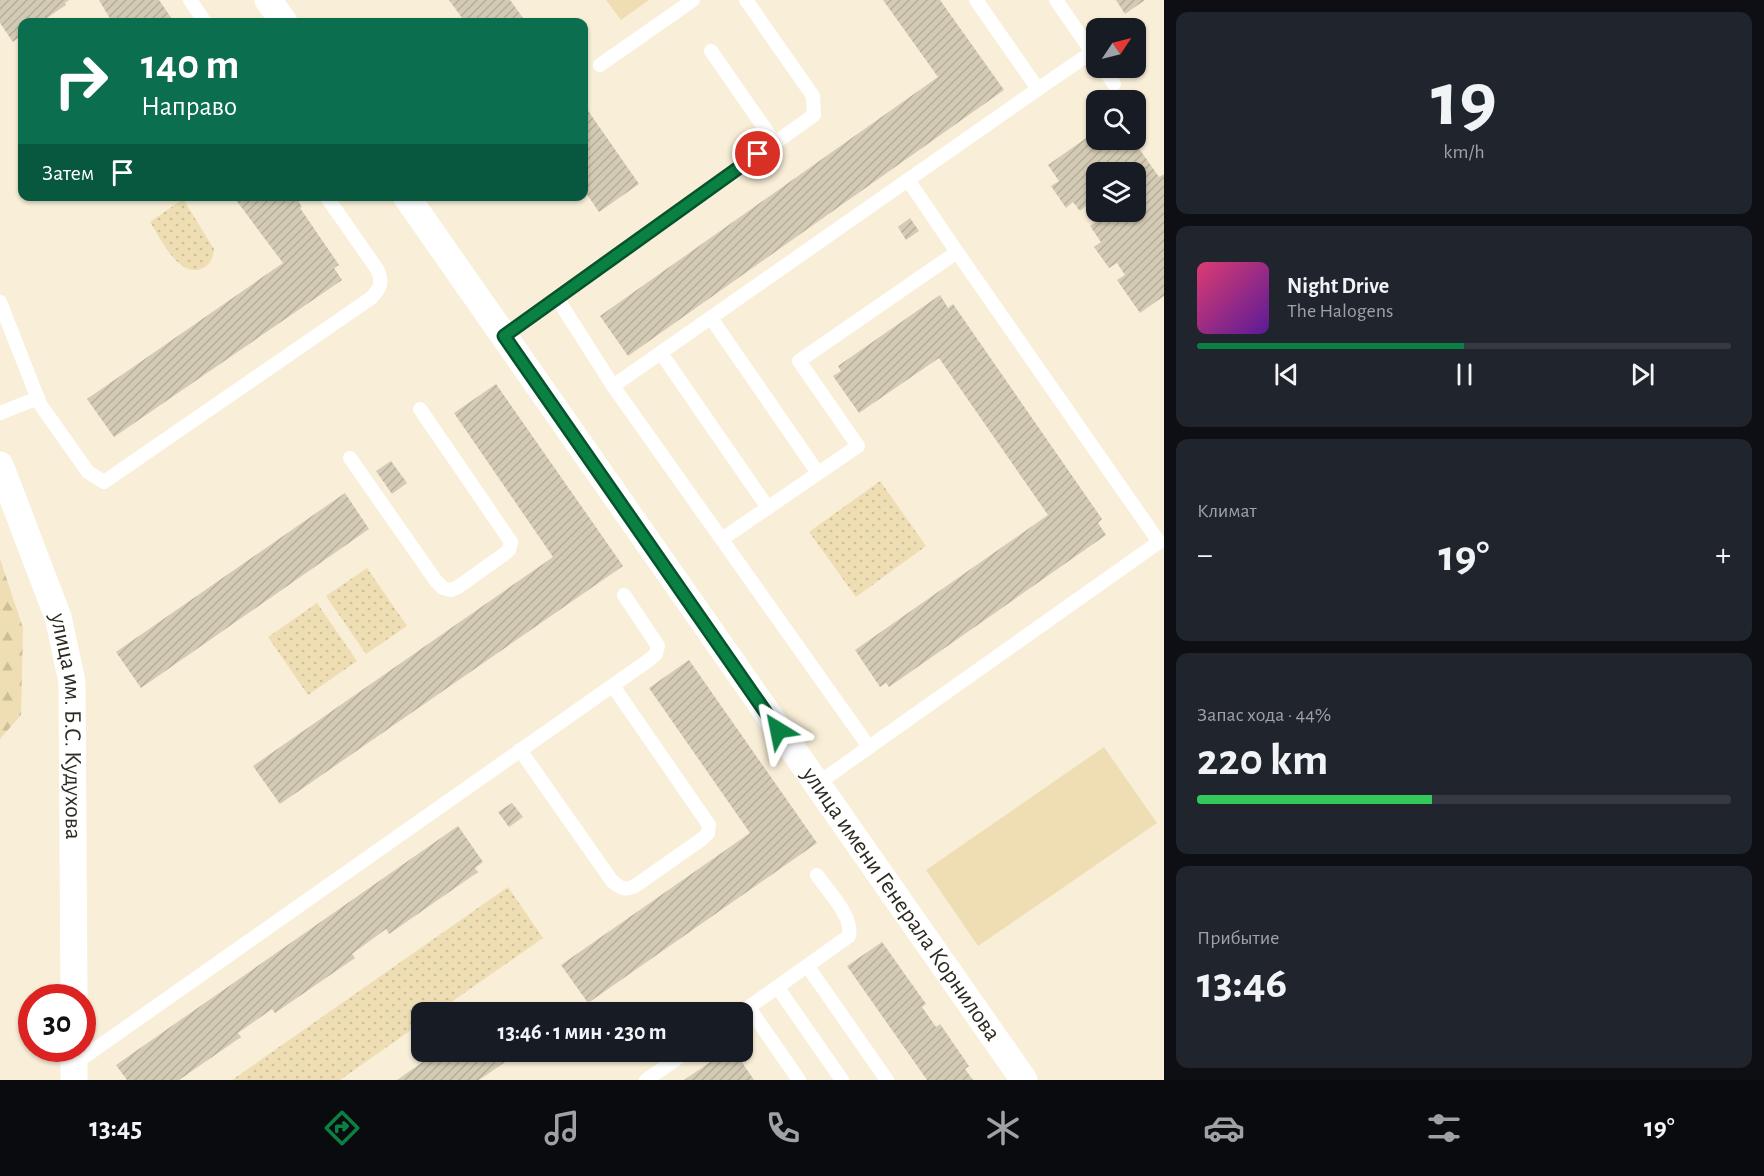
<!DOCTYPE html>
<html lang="ru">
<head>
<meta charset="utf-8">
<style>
	:root { --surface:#171b24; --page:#20242c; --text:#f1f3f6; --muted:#9ea1a6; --line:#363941; --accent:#0b8043 }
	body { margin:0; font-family:"Alegreya Sans",sans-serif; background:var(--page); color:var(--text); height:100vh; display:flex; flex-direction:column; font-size:22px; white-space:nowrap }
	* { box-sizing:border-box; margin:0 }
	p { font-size:20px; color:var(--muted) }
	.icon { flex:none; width:33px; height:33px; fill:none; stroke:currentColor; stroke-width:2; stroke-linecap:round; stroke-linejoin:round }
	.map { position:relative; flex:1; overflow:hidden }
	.sheet { display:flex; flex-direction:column; gap:12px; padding:12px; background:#0d0f14; width:600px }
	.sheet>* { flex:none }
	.top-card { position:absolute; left:18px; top:18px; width:570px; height:183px; border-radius:12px; box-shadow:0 2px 4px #0004; background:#0b6e4f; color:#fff; overflow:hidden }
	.needle { width:39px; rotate:55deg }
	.buttons { position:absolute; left:1086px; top:18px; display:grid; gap:12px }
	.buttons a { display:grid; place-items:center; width:60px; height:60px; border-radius:12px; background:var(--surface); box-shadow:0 2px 4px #0004; font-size:30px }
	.speed { position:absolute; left:18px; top:984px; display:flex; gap:12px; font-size:30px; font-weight:700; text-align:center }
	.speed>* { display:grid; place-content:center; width:78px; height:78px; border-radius:50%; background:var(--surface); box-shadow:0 2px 4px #0004; line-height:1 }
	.speed .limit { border:9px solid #d22; background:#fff; color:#111 }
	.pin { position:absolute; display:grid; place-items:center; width:51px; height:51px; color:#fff; margin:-26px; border:3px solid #fff; border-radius:50%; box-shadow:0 2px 6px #0007 }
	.me { position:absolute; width:66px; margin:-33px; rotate:325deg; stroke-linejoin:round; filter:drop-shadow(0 0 4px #0008) }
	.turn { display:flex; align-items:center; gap:21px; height:126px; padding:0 24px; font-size:27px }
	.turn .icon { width:78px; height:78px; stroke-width:2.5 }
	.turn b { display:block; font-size:42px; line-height:51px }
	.then { display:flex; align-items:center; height:57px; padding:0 24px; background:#0003; gap:12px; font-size:22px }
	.big { font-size:45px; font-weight:700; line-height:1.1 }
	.sheet .widget { flex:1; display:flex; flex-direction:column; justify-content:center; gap:9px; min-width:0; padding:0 21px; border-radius:12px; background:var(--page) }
	.sheet .dial { align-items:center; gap:0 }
	.dial b { font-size:78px; line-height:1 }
	.song { display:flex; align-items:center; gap:18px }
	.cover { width:72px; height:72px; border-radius:9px; background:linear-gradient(135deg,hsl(340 70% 55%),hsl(270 70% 35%)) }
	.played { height:6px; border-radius:3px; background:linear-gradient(90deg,var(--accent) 50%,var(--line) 50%) }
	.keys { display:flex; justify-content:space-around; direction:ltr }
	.heat { display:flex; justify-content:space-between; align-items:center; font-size:33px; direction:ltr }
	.charge { height:9px; border-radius:4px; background:linear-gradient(90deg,#34c759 44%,var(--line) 0) }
	.trip { position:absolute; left:411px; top:1002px; width:342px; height:60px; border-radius:12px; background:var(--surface); box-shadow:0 2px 4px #0004; font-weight:700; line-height:60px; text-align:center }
	.menu { display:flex; height:96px; justify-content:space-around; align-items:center; background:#090b0e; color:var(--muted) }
	.menu .icon { width:42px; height:42px }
	.menu .selected { color:var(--accent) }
	.menu b { font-size:27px; color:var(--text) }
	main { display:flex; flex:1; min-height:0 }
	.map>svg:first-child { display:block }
</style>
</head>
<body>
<main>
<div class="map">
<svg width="1164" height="1080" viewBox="0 0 1164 1080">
	<defs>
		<pattern id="forest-firs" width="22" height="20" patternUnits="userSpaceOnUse" patternTransform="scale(1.5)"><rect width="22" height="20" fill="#efdeb4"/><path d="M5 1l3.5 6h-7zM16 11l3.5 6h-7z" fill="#cdbf9a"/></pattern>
		<pattern id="park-dots" width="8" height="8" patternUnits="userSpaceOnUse" patternTransform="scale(1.5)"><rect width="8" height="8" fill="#efdeb4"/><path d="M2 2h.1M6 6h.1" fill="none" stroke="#cdbf9a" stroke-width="1.8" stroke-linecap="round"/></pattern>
		<pattern id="building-hatch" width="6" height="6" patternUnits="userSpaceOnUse" patternTransform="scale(1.5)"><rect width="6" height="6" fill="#d4cbb4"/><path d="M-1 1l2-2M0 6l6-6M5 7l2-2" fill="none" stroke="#b6ae9a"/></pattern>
	</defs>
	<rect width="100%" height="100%" fill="#f9efd8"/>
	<g fill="#efdeb4">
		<path d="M606 0H649L621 20Z"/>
		<path d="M1104 747 1157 823 978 946 926 870Z"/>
	</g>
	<path fill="url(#forest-firs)" d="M0 559 23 628 21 715 0 739Z"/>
	<g fill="url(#park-dots)">
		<path d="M183 199 214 249C213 258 211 264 203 268 179 280 160 237 150 222Z"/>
		<path d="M880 481 926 546 856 597 809 532Z"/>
		<path d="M367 568 407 626 366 654 326 596Z"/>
		<path d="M317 603 357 661 308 695 268 637Z"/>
		<path d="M508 887 543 938 437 1012H422L421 1023 340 1080H232Z"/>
	</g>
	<g fill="url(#building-hatch)" fill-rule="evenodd">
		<path d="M0 0H69L65 3 66 5 41 22H22V35L13 42 0 23Z"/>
		<path d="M99 0H159L174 22H112Z"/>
		<path d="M449 0H510L526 22H465Z"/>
		<path d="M883 0H940L1004 90 628 356 600 316 938 77Z"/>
		<path d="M1116 0H1145L1125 14Z"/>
		<path d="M584 105 639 184 599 212 584 190Z"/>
		<path d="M1096 131V140H1133L1159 177 1164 174V296L1140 313 1117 280 1125 275 1117 263 1109 268 1094 247 1101 242 1090 226 1101 219 1090 203 1080 211 1073 202 1066 208 1051 186 1059 181 1048 165ZM1096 172H1136V212H1096Z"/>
		<path d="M233 196H295L302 207 300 208 339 265 334 268 342 280 114 437 87 399 283 263Z"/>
		<path d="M910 218 919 231 906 240 898 227Z"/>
		<path d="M940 295 948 308 953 304 1102 519 1098 523 1106 535 889 687 886 683 880 687 855 650 1048 515 939 358 859 413 833 376 841 371 838 366Z"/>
		<path d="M496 384 623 566 280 804 253 766 553 557 454 413Z"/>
		<path d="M391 461 407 483 392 494 376 471Z"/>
		<path d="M345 493 369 529 141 688 116 652Z"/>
		<path d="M689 660 817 843 588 1003 561 965 750 833 649 688Z"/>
		<path d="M512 803 523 817 509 827 498 812Z"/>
		<path d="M458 826 483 862 475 868 478 872 389 934 386 929 352 954 355 958 275 1013 272 1009 238 1033 241 1037 179 1080H127L116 1065Z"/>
		<path d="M882 942 926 1004 922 1007 936 1027 940 1024 969 1066 965 1069 973 1080H927L847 966Z"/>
		<path d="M437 1052H501L508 1060 479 1080H397Z"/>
		<path d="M735 1052 754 1080H684L722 1054 725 1059Z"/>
	</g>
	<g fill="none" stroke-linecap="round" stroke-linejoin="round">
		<g stroke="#fff" stroke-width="14">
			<path d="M190 0 205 22"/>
			<path d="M711 51 775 143"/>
			<path d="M600 65 693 0"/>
			<path d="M1103 68 1114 84"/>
			<path d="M1038 89 1092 52 1056 0"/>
			<path d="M908 180 957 252"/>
			<path d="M557 298 613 386 869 747"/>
			<path d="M0 302 40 404 88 472 104 482 371 298C381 288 383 282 377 269L326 196"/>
			<path d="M711 318 818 473"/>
			<path d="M504 336 814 115 813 96 746 0"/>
			<path d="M661 353 768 508"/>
			<path d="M613 386 1038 89 976 0"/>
			<path d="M0 413 38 398"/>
			<path d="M350 458 436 581 443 588 451 590 458 587 503 555 509 550 511 542 420 409"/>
			<path d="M722 539 858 446 799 361 957 252 1159 542 817 784"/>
			<path d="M520 750 612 881C620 888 625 891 635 886L702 839 708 833 709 825 613 686"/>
			<path d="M808 967 887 1080"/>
			<path d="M778 988 842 1080"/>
			<path d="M749 1008 799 1080"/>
			<path d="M742 1012 849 936C853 915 828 892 817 875"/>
			<path d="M74 1064 649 660 656 654 658 646 624 595"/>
			<path d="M646 1080 687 1052"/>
		</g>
		<g stroke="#fff" stroke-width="27">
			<path d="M268 0 284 22"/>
			<path id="s1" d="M406 196 1024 1080"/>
			<path id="s2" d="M0 465 58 617 72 682 74 998"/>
			<path d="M74 1048V1080"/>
		</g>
	</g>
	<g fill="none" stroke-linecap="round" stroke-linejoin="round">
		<defs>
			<path id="route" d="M758 154 504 336 778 730"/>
		</defs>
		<use href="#route" stroke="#07532c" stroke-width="15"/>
		<use href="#route" stroke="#0b8043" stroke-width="10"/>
	</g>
	<g text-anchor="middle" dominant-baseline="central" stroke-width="5" stroke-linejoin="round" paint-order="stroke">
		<g font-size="24" fill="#2d2a21" stroke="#f9efd8">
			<text stroke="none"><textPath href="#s2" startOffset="273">улица им. Б.С. Кудухова</textPath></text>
			<text stroke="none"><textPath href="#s1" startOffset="864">улица имени Генерала Корнилова</textPath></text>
		</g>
	</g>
</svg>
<div class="buttons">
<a><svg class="needle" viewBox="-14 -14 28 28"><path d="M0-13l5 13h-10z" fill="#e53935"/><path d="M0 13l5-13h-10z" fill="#9ea1a6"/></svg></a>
<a><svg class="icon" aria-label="search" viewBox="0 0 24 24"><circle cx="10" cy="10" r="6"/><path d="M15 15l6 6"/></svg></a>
<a><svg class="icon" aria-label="layers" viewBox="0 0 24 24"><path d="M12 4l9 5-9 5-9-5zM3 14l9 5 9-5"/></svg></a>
</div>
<div class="speed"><div class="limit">30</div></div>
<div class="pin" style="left:758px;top:154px;background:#d93025"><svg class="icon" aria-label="arrive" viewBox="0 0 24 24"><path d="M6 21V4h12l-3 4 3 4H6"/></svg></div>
<svg class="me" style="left:778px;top:730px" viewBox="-20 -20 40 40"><path d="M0-17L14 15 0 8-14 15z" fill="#0b8043" stroke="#fff" stroke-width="4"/></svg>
<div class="trip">13:46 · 1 мин · 230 m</div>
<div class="top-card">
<div class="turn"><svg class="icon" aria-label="right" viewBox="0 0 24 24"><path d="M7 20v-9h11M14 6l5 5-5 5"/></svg><div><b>140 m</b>Направо</div></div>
<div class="then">Затем<svg class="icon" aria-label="arrive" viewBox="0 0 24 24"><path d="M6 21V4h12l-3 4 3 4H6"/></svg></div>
</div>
</div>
<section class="sheet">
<div class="widget dial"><b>19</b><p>km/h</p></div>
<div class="widget">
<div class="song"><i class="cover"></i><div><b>Night Drive</b><p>The Halogens</p></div></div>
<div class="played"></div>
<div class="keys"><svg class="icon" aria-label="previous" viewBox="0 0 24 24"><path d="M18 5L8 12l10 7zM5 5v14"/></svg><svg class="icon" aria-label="pause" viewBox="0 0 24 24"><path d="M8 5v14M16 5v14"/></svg><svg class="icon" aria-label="next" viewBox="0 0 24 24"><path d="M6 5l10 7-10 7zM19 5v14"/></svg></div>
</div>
<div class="widget"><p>Климат</p>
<div class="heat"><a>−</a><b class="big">19°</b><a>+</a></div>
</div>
<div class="widget"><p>Запас хода · 44%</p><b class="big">220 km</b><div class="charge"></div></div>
<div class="widget"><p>Прибытие</p><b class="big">13:46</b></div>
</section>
</main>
<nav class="menu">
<b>13:45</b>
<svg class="icon selected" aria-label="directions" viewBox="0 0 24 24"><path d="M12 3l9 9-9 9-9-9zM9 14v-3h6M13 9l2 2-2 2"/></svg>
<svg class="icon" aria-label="music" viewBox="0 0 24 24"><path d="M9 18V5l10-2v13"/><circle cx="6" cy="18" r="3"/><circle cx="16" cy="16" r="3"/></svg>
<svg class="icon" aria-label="phone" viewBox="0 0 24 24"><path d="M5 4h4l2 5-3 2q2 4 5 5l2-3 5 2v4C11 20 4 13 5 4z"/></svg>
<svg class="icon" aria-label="climate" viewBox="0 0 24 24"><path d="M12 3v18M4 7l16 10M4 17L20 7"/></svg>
<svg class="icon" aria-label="car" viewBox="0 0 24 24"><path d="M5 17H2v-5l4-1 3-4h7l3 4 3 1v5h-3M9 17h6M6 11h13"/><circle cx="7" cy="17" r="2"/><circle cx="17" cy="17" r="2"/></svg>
<svg class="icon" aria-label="filters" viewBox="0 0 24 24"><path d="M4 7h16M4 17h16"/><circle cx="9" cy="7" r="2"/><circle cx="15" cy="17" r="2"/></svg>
<b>19°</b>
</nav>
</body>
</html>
